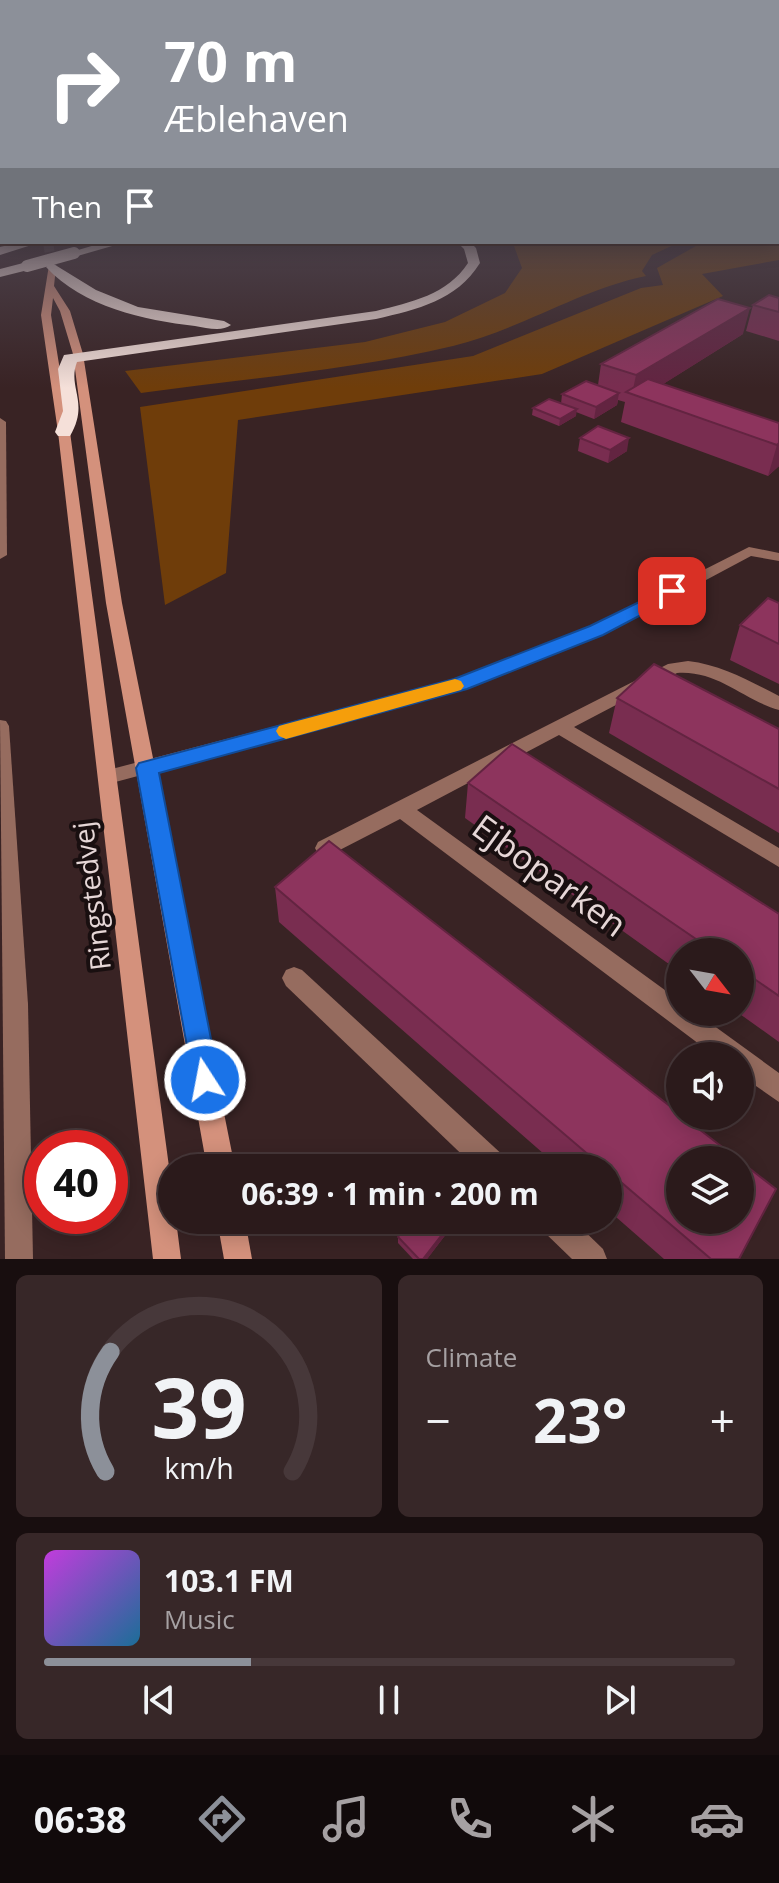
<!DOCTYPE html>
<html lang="en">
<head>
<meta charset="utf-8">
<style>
	:root { --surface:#2b1a1b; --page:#372728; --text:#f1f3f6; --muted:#a6a1a3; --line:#47383a; --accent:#8c9099 }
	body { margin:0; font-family:"Open Sans",sans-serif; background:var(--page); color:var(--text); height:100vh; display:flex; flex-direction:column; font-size:30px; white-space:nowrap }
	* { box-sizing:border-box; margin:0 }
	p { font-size:26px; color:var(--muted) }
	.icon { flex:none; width:44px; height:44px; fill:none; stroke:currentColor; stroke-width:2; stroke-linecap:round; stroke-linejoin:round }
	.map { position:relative; height:1259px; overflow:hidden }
	.sheet { display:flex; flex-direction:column; gap:16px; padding:16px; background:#180e0f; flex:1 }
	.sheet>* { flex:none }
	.banner { position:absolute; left:0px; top:0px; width:780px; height:244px; box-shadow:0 4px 20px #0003,0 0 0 2px var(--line); background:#8c9099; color:#fff; overflow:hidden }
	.needle { width:52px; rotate:121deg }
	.buttons { position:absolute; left:666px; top:938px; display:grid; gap:16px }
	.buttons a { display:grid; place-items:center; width:88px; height:88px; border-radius:50%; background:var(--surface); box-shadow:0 4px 20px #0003,0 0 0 2px var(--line); font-size:40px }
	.speed { position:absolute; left:24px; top:1130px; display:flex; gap:16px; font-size:40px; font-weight:700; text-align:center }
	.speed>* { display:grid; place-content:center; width:104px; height:104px; border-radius:50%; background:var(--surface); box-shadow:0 4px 20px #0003,0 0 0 2px var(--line); line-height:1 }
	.speed .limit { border:12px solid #d22; background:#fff; color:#111 }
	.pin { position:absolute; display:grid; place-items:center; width:68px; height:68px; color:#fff; margin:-34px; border-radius:16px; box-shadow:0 4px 12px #0006 }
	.me { position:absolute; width:88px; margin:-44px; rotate:349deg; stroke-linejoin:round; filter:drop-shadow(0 0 6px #0008) }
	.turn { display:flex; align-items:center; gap:28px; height:168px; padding:0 32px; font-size:36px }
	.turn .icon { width:104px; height:104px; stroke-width:2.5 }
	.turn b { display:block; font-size:56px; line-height:68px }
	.then { display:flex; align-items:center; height:76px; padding:0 32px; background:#0003; gap:16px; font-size:30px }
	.big { font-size:60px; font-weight:700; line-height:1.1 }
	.sheet .tile { flex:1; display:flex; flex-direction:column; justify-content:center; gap:12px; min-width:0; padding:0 28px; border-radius:12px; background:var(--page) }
	.sheet .dial { align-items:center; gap:0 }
	.dial svg { height:208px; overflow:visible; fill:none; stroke:var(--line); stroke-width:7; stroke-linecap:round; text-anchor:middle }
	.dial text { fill:var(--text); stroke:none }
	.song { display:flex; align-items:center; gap:24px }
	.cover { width:96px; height:96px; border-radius:12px; background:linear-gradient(135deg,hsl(290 70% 55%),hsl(200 70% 35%)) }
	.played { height:8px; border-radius:4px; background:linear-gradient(90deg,var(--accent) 30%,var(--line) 30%) }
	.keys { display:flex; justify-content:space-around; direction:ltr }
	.heat { display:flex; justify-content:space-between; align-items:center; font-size:44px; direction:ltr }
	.sheet .tiles { flex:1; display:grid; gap:16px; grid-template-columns:1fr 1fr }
	.tile:last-child { grid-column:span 2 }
	.trip { position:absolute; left:158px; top:1154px; width:464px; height:80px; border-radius:40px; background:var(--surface); box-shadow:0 4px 20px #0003,0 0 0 2px var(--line); font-weight:700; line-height:80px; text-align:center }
	.tabs { display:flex; height:128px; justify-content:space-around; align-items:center; background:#110a0b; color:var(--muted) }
	.tabs .icon { width:56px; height:56px }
	.tabs .current { color:var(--accent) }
	.tabs b { font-size:36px; color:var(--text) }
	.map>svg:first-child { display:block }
</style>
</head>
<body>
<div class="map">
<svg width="779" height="1259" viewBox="0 0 779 1259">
	<rect width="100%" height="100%" fill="#392324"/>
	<g fill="#6f3d0a">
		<path d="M779 212V260L702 274 723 296 542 374 238 420 226 573 165 605 140 407 473 356 641 288 663 285 657 268 703 242H778Z"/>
		<path d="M508 242H680L652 255 642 271 646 276C578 290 520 330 453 346 351 370 244 379 141 393L125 371 365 342 445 322 505 293 522 268 514 246Z"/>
	</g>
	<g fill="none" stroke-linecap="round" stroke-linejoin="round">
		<path stroke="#533e3f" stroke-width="10" stroke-dasharray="10 5" stroke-linecap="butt" d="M48 242 52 267"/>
		<g fill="#966c5f" fill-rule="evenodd">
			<path d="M0 418 6 422 7 555 0 559Z"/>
			<path d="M749 547 779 553V561L751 556 603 635 466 688 108 784 101 782 98 777 101 772 108 770 455 679 591 627Z"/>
			<path d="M688 661C722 665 749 681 779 696V710C743 700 718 670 677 673L574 727 779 848V867L559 735 417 810 680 1001V1012H695L779 1073V1102L740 1075V1056H715L400 819 332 854 325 856 318 854 315 848 318 842 668 664Z"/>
			<path d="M0 720 6 721 9 726 28 1004 33 1259H5Z"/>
			<path d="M294 967 302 970 506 1158 510 1168H476L286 986 282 978 286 970Z"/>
			<path d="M538 1220H573L603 1249 607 1259H572L542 1230Z"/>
		</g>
		<g fill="#d4917c" fill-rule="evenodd">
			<path d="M49 265 56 267 54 286 70 311 83 354 122 603 235 1168H207L106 603 73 354 60 311 53 298 51 315 70 432 172 1189V1220H176L181 1259H153L58 432 41 315Z"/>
			<path d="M217 1220H245L252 1259H224Z"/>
		</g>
		<g fill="#f5e0d9" fill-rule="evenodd">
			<path d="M21 242H41L0 255V247Z"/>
			<path d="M105 242H126L74 257 68 253Z"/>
			<path d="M457 242H470L476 248 480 263C456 301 418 309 376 319L77 362C67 388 90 402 70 436H58L55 432 63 411 58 369 64 355 376 311C411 302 447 295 468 263L464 249Z"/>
			<path d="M27 262 33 266 32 269 0 277V269Z"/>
			<path d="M52 263 96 290 138 307 224 321 231 325C222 332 207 328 195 326 144 320 83 307 46 267Z"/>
		</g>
		<path stroke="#f5e0d9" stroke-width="12" d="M27 266 74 253"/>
	</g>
	<g fill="#792d50">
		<path d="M779 298V341L746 331 753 305Z"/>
		<path d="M743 334 663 384 779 423V466L768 476 621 422 625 402 618 400 617 405 594 419 576 412V416L559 426 532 415 533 408 561 404 562 394 598 385 601 364Z"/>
		<path d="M580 438 627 451 608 463 578 451Z"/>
		<path d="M779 603V684L730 660 740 625Z"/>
		<path d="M617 698 779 729V833L609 733Z"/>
		<path d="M468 783 779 914V1042L737 1012H740V952H680V972L465 818Z"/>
		<path d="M275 887 739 1259H664L608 1210V1168H560L279 922Z"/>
		<path d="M451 1223 450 1229 427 1259H413L398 1243V1237Z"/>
	</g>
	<g fill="#632441">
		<path d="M750 308 743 334 641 398 632 394 636 375Z"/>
		<path d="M619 393 617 405 594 419 596 407Z"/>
		<path d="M577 409 576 416 559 426 560 419Z"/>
		<path d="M629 438 627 451 608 463 610 450Z"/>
		<path d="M779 443V466L768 476 777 445Z"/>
		<path d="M451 1223 450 1229 427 1259H423Z"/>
	</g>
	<g fill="#8d345d" stroke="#632441" stroke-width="2">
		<path d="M769 295 779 298V312L753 305Z"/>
		<path d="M718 299 750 308 636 375 601 364Z"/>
		<path d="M648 379 779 423V443L777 445 626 392Z"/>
		<path d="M586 381 619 393 596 407 562 394Z"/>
		<path d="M549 399 577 409 560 419 533 408Z"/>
		<path d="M598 426 629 438 610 450 580 438Z"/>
		<path d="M768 598 779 603V644L740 625Z"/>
		<path d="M654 664 779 729V789L617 698Z"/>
		<path d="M512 744 779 914V996L740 969V952H715L468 783Z"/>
		<path d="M329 841 680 1114V1116H682L739 1160H680V1220H740V1161L776 1189 739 1259H711L608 1171V1168H604L275 887Z"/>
		<path d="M411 1220H448L451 1223 423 1259H419L398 1237Z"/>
	</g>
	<linearGradient id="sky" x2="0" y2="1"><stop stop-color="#1f1314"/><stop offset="0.55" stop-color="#4e4550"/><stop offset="1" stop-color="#4e4550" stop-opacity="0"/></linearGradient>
	<rect width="779" height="388" fill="url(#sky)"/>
	<path fill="#1a73e8" stroke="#114b97" stroke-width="2" d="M672 586 679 587 681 591 679 595 603 635 467 689 159 773 219 1080 215 1090 205 1094 195 1090 136 768 139 763 454 679 590 626Z"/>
	<path fill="#f59e0b" d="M455 679 461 681 464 686 461 690 286 739 279 736 276 731 279 726 286 724Z"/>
	<g text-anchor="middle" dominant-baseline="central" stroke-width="8" stroke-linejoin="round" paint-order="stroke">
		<g font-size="28" fill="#e6d7d7" stroke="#190f10">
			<text transform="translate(91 896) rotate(-97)">Ringstedvej</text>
		</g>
		<g font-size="34" fill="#e6d7d7" stroke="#190f10">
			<text transform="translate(550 875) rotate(36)">Ejboparken</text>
		</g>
	</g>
</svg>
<div class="buttons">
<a><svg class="needle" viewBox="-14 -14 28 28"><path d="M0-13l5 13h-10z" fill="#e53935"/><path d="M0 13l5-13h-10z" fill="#a6a1a3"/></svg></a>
<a><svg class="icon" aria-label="sound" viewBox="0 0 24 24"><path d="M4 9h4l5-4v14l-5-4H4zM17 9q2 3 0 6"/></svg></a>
<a><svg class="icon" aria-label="layers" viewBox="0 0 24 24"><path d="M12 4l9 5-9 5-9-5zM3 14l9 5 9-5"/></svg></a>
</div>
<div class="speed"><div class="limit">40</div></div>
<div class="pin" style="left:672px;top:591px;background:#d93025"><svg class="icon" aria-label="arrive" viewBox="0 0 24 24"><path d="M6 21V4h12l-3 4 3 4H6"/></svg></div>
<svg class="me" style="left:205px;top:1080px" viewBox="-20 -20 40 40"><circle r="17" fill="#1a73e8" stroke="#fff" stroke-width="3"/><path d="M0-11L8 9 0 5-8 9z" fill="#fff"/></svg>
<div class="trip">06:39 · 1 min · 200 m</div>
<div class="banner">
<div class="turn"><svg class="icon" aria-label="right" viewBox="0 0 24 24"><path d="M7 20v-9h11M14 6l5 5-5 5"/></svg><div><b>70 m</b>Æblehaven</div></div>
<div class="then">Then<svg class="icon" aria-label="arrive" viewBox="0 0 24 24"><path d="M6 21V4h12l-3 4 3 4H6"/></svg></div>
</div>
</div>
<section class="sheet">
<div class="tiles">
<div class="tile dial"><svg viewBox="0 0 100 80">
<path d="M14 69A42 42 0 1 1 86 69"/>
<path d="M14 69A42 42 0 0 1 16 23" stroke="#8c9099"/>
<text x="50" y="56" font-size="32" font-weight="700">39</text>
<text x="50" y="72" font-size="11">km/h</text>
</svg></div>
<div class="tile"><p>Climate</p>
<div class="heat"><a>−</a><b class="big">23°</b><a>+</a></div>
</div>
<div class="tile">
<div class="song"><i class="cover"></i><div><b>103.1 FM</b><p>Music</p></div></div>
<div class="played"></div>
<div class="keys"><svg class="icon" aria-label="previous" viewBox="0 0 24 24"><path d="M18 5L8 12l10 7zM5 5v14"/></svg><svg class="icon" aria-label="pause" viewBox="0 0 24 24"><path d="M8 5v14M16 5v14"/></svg><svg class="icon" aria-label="next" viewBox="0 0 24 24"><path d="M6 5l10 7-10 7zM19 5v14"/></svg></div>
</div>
</div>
</section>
<nav class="tabs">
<b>06:38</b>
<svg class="icon current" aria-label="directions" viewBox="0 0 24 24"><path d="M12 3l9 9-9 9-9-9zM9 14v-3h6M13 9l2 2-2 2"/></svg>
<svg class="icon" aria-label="music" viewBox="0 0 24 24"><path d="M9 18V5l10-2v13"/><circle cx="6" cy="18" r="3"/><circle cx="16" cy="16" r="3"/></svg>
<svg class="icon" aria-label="phone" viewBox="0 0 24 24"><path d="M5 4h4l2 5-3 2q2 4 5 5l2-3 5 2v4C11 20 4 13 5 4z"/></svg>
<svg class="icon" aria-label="climate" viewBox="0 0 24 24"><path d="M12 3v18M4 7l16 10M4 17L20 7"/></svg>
<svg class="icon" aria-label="car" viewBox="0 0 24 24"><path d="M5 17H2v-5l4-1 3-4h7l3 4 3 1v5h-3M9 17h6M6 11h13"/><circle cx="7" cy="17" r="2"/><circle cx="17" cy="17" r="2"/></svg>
</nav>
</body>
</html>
